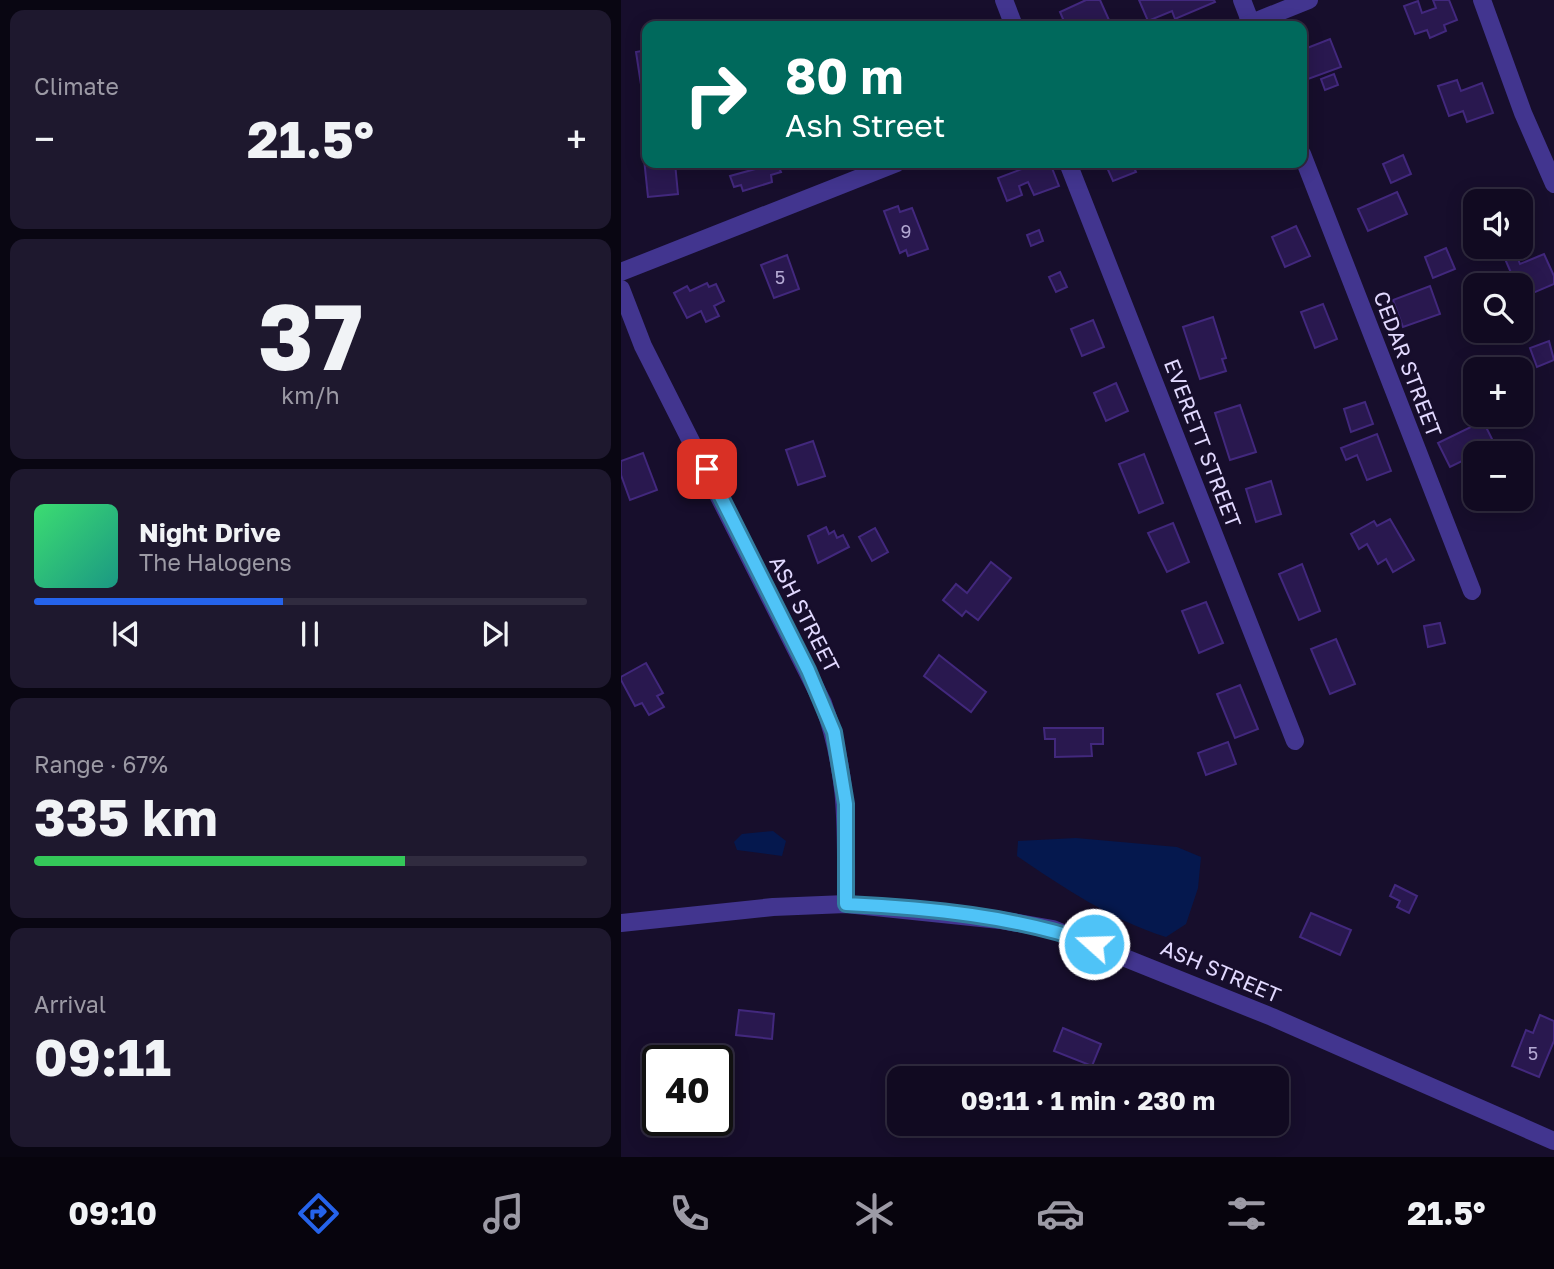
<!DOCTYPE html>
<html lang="en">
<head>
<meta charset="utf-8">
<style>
	:root { --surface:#110a21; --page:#1e182e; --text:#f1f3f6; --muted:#9c9aa5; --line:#302b3f; --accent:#2563eb }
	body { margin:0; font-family:"Golos Text",sans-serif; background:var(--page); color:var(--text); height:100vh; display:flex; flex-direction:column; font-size:26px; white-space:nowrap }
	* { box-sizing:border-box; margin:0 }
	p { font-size:23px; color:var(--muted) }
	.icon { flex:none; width:38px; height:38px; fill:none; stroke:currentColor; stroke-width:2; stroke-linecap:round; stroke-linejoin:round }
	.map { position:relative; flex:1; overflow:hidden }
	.side { display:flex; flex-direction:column; gap:10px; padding:10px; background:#090612; width:621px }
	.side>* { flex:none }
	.banner { position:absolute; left:21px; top:21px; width:665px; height:147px; border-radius:14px; box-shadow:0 4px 18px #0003,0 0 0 2px var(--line); background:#00695c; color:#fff; overflow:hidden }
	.tools { position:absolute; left:842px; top:189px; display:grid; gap:14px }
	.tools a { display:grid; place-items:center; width:70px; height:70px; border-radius:14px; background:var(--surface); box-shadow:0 4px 18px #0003,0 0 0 2px var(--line); font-size:35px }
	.speed { position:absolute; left:21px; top:1045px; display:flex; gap:14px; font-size:35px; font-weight:700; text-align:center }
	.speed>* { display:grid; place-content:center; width:91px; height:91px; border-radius:50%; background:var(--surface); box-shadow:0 4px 18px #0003,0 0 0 2px var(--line); line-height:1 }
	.speed .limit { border:4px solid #111; border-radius:10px; background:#fff; color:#111 }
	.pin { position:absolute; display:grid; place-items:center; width:60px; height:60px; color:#fff; margin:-30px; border-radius:14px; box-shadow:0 4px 10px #0006 }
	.me { position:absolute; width:77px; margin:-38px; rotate:290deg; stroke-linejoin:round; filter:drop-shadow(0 0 5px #0008) }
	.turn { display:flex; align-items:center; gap:24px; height:147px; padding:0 28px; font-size:32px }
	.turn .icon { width:91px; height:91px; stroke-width:2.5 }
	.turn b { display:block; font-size:49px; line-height:60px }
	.big { font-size:52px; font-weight:700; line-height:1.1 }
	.side .tile { flex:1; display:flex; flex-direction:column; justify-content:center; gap:10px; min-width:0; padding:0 24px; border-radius:14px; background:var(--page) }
	.side .dial { align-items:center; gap:0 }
	.dial b { font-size:91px; line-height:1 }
	.song { display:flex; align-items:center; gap:21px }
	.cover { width:84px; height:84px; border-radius:10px; background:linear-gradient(135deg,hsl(140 70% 55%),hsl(170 70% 35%)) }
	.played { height:7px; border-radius:4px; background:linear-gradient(90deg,var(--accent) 45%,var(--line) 45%) }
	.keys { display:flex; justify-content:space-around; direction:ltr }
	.heat { display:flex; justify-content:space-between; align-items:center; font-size:38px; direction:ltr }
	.charge { height:10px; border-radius:5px; background:linear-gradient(90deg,#34c759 67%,var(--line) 0) }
	.trip { position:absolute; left:266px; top:1066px; width:402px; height:70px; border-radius:14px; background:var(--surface); box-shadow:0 4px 18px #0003,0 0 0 2px var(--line); font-weight:700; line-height:70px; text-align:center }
	.tab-bar { display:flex; height:112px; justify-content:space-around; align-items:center; background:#07040d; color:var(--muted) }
	.tab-bar .icon { width:49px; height:49px }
	.tab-bar .active { color:var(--accent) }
	.tab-bar b { font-size:32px; color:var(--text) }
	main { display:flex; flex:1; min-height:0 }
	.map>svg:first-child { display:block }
</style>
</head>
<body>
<main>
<section class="side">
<div class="tile"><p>Climate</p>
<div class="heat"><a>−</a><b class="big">21.5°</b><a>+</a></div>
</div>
<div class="tile dial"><b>37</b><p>km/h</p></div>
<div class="tile">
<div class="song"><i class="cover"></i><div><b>Night Drive</b><p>The Halogens</p></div></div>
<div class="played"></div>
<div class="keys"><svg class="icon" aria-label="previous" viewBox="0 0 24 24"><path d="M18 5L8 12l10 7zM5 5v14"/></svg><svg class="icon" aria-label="pause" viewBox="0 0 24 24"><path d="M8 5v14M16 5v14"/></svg><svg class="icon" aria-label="next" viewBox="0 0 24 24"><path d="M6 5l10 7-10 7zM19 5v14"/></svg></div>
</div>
<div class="tile"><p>Range · 67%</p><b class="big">335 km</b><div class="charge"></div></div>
<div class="tile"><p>Arrival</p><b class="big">09:11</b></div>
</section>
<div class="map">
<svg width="933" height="1157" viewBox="0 0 933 1157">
	<rect width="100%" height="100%" fill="#170e2c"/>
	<g fill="#05184e">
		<path d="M152 831 165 841 161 856 116 850 113 842 121 834Z"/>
		<path d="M455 838 556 847 580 857 577 888 565 924 545 937C491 920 443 888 396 856L397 841Z"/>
	</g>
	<g fill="#29184f" stroke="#42287d" stroke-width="2">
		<path d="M465 0H479L488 20 474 26H445L439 12Z"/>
		<path d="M518 0H593L594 2 554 19 551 11 527 21Z"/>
		<path d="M812 0H828L836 20 823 25 825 31 809 38 806 30 794 34 783 6 797 1 801 13 815 8Z"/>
		<path d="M709 39 720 67 687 79 681 64V50Z"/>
		<path d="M26 50V90L21 91 15 52Z"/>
		<path d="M713 74 717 85 704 90 700 79Z"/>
		<path d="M836 80 840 91 861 83 872 113 846 122 842 111 828 116 817 86Z"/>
		<path d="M26 148V163H54L57 194 27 197 22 149Z"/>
		<path d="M782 155 790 174 770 183 762 164Z"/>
		<path d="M156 163 160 172 150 175 151 182 122 191 120 185 113 187 109 176Z"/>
		<path d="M399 163H429L438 186 413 195 407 182 398 186 401 195 386 201 377 178 401 169Z"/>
		<path d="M484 163H511L515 172 492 181Z"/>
		<path d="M776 192 786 214 747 231 737 209Z"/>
		<path d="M277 206 279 212 291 208 307 249 287 256 285 250 279 253 263 211Z"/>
		<path d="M675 226 689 256 664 267 651 237Z"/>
		<path d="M418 230 422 241 410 246 406 235Z"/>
		<path d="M825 248 834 269 812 278 804 257Z"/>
		<path d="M895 254 899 264 923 254 933 276V284L900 298V285H884L881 279 891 275 884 259Z"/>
		<path d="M166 255 178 289 153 298 140 265Z"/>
		<path d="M439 272 446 287 435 292 428 277Z"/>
		<path d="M86 283 88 287 95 284 103 301 93 306 98 316 85 322 80 311 66 318 53 293 66 286 69 291Z"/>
		<path d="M809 286 819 314 782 327 772 300Z"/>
		<path d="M702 304 716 339 694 348 680 312Z"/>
		<path d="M592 317 605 358 601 359 605 371 579 379 562 327Z"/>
		<path d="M472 320 483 347 461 356 450 329Z"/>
		<path d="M928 341 933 360 916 367 909 348Z"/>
		<path d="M495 383 507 411 485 421 473 393Z"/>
		<path d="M744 402 752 424 730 432 723 409Z"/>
		<path d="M619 405 635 452 609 460 594 413Z"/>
		<path d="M862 421 874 445 829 467 817 443Z"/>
		<path d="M756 434 770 471 746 480 736 455 725 460 720 448Z"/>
		<path d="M192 441 204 476 177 485 165 450Z"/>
		<path d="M22 453 36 490 9 500 0 475V461Z"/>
		<path d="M523 454 542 503 518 513 498 464Z"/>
		<path d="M650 481 660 514 635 522 625 489Z"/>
		<path d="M769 519 793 560 772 572 765 559 757 564 746 544 738 549 730 534 753 521 756 526Z"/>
		<path d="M552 523 568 562 546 572 527 533Z"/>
		<path d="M205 527 208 534 213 531 216 538 222 535 228 547 197 563 187 536Z"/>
		<path d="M254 528 267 552 251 561 238 537Z"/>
		<path d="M370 562 390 578 357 620 345 611 341 616 322 600 335 584 346 593Z"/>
		<path d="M681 564 699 611 678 620 658 574Z"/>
		<path d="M585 602 602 643 578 653 561 611Z"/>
		<path d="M819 623 824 643 807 647 803 626Z"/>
		<path d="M715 639 734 684 709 694 690 649Z"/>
		<path d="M318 655 365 692 350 712 303 676Z"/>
		<path d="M25 663 42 693 36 696 43 707 28 715 21 703 14 706 0 680V677Z"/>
		<path d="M619 685 637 729 614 738 596 694Z"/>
		<path d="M423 728H482V744H470L471 756 434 757V739H424Z"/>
		<path d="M607 742 615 764 585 775 577 753Z"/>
		<path d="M774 885 796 896 788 913 776 907 779 901 769 896Z"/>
		<path d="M690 913 730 930 719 955 679 937Z"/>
		<path d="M118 1010 153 1014 151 1039 115 1035Z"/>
		<path d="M919 1015 933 1021V1041L918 1077 891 1066 905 1030 912 1033Z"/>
		<path d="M442 1028 480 1044 471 1066 433 1051Z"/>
	</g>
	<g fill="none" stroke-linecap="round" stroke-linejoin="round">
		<g stroke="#42358f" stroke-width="18">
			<path d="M383 0 393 26"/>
			<path d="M621 0 631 26"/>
			<path d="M861 0 902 113 933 184"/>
			<path d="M623 26 688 0"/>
			<path d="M681 154 851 591"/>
			<path d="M447 163 674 741"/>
			<path d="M0 272 276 163"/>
			<path d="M0 289 22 346 202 703C228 775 225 829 225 904"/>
			<path d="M0 923 152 907 225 904 379 920 432 929 651 1017 933 1141"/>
		</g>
	</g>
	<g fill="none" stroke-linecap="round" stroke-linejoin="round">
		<defs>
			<path id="route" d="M86 469 187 670 213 732 225 804V904C307 908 395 916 473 944"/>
		</defs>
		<use href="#route" stroke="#337fa1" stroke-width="18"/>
		<use href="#route" stroke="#4fc3f7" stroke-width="12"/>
	</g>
	<g text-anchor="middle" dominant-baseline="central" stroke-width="5" stroke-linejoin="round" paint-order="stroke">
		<g font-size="18" fill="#b4a9d3">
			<text x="285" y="231">9</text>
			<text x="159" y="277">5</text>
			<text x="912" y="1053">5</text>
		</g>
		<g font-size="21" fill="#e2d9ff" stroke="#170e2c">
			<text transform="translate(787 364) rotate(69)">CEDAR STREET</text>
			<text transform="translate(582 443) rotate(69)">EVERETT STREET</text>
			<text transform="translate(184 614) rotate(63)">ASH STREET</text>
			<text transform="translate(600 971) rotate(23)">ASH STREET</text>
		</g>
	</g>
</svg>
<div class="tools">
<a><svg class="icon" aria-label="sound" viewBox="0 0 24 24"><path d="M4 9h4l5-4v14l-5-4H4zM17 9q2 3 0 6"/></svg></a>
<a><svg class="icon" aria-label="search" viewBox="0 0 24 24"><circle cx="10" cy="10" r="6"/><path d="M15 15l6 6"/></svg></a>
<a>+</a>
<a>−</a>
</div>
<div class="speed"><div class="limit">40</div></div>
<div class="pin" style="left:86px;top:469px;background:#d93025"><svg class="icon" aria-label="arrive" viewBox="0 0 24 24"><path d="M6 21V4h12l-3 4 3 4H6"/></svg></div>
<svg class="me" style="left:473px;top:944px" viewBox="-20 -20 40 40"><circle r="17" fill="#4fc3f7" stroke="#fff" stroke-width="3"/><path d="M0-11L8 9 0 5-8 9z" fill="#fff"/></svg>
<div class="trip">09:11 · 1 min · 230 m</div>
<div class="banner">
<div class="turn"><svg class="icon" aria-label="right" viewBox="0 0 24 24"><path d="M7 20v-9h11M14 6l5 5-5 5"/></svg><div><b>80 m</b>Ash Street</div></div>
</div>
</div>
</main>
<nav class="tab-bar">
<b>09:10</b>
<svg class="icon active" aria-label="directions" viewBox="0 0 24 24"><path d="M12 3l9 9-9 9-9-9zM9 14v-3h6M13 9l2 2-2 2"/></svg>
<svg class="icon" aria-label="music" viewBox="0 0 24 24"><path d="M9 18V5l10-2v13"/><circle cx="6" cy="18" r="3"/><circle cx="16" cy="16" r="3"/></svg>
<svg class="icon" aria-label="phone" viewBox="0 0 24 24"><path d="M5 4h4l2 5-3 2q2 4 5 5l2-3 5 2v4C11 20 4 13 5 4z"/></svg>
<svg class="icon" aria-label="climate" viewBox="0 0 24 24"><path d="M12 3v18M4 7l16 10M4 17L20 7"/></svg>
<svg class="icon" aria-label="car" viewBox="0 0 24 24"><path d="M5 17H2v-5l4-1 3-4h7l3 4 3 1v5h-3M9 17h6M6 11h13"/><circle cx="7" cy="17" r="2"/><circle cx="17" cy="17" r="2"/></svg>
<svg class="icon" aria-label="filters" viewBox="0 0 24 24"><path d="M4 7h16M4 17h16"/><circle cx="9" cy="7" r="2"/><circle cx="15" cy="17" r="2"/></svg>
<b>21.5°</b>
</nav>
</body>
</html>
